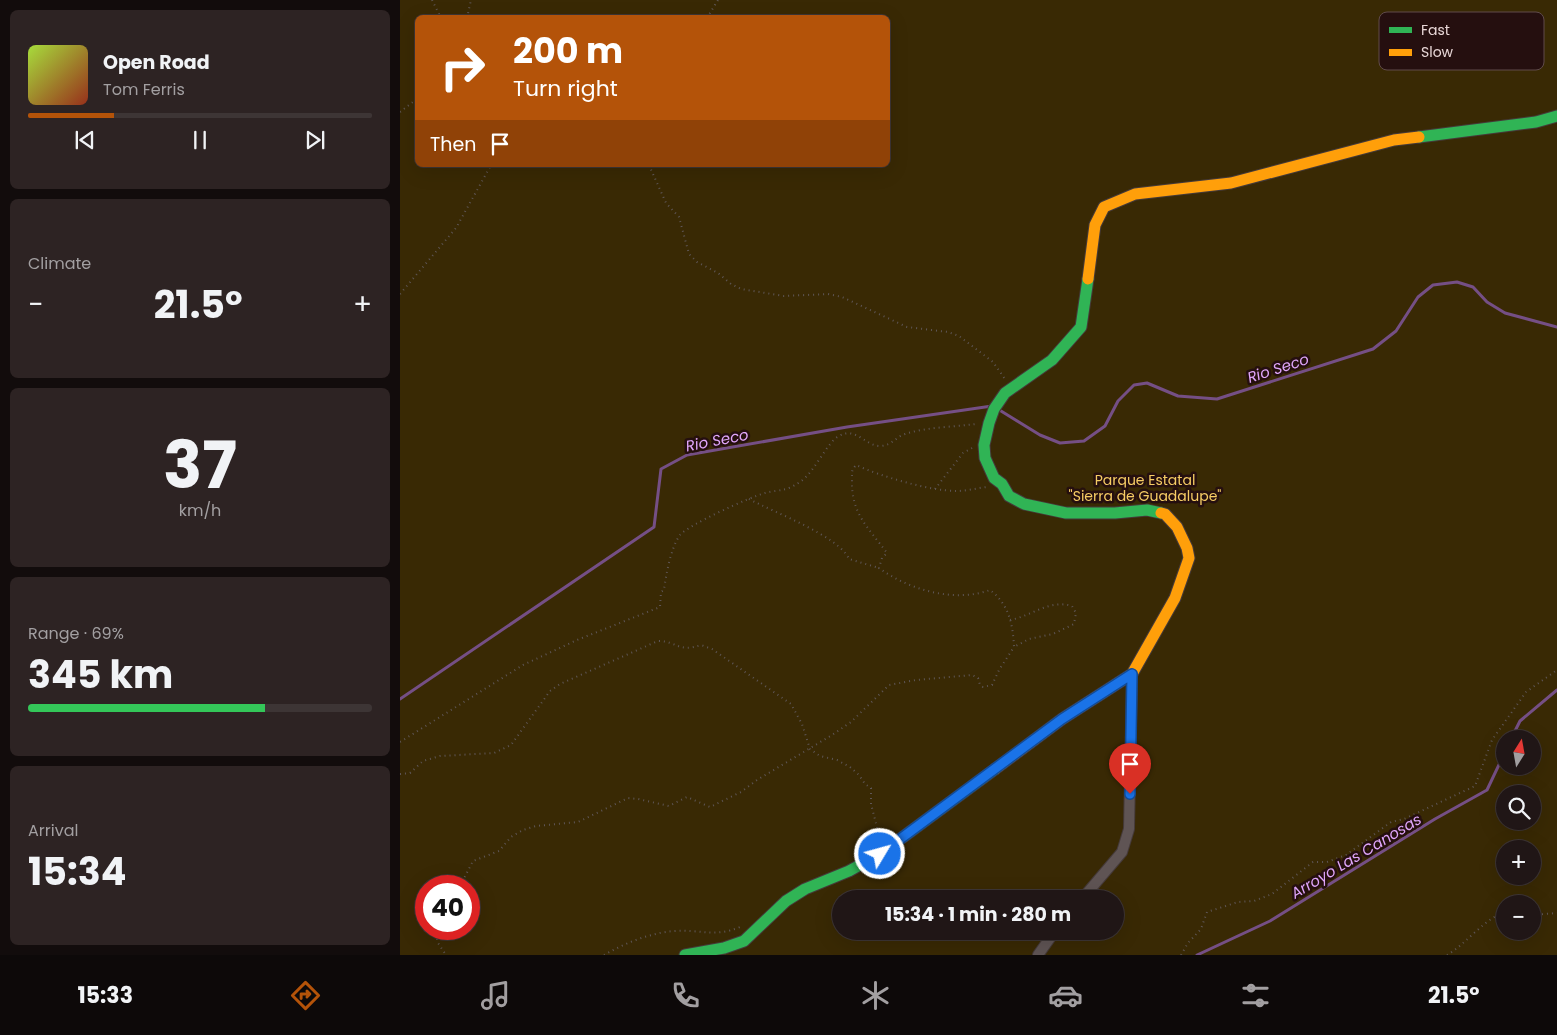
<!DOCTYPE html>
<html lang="en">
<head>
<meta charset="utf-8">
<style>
	:root { --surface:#201616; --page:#2d2323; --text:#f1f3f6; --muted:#a29fa1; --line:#3d3535; --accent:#b45309 }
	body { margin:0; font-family:Poppins,sans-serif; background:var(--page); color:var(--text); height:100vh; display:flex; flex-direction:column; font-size:19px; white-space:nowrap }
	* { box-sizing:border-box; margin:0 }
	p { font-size:16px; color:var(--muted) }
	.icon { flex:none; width:28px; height:28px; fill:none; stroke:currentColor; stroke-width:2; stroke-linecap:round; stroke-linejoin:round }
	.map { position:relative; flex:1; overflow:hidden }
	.side { display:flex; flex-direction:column; gap:10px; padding:10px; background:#120c0c; width:400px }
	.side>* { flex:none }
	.guide { position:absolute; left:15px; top:15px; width:475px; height:152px; border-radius:8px; box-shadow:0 5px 20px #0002,0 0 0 1px var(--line); background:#b45309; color:#fff; overflow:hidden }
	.needle { width:32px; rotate:11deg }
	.controls { position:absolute; left:1096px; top:730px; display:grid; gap:10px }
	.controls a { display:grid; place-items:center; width:45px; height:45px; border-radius:50%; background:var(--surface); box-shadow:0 5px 20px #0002,0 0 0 1px var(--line); font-size:25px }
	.speed { position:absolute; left:15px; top:875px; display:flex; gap:10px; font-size:25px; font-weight:700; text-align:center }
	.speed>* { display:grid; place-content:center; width:65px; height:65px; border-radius:50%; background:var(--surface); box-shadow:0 5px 20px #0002,0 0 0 1px var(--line); line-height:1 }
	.speed .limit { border:8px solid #d22; background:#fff; color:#111 }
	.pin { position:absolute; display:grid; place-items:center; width:42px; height:42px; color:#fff; margin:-51px -21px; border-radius:50% 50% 50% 0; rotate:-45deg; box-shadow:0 0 5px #0007 }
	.pin .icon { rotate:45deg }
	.me { position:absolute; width:55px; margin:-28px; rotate:53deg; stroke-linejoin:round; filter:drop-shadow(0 0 4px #0008) }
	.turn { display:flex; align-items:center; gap:18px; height:105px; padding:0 15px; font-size:22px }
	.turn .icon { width:65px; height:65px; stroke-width:2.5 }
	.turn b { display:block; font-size:35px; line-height:42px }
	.then { display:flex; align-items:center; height:48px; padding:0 15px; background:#0003; gap:10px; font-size:19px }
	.big { font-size:38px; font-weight:700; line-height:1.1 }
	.side .widget { flex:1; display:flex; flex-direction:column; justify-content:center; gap:8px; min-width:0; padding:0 18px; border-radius:8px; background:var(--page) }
	.side .dial { align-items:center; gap:0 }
	.dial b { font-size:65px; line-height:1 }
	.song { display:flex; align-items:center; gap:15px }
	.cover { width:60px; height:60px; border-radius:8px; background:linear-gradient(135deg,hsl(80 70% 55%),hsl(10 70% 35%)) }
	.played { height:5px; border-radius:2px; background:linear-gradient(90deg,var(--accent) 25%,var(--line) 25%) }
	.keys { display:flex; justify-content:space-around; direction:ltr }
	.heat { display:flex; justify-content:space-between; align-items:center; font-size:28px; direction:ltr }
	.charge { height:8px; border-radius:4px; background:linear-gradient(90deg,#34c759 69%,var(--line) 0) }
	.trip { position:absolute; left:432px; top:890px; width:292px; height:50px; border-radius:25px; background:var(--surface); box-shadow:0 5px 20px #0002,0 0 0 1px var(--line); font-weight:700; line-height:50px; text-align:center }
	.menu { display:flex; height:80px; justify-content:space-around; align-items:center; background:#0d0909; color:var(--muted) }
	.menu .icon { width:35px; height:35px }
	.menu .on { color:var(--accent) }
	.menu b { font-size:22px; color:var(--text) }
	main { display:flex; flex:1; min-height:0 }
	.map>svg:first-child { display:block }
</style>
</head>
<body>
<main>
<section class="side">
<div class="widget">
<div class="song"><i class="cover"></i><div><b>Open Road</b><p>Tom Ferris</p></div></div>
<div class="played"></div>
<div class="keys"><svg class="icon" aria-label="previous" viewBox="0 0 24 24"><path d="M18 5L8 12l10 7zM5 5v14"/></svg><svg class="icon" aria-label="pause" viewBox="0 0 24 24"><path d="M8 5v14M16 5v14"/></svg><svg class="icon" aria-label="next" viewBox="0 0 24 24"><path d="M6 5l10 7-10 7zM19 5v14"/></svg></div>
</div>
<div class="widget"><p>Climate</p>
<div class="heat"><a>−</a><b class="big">21.5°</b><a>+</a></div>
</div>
<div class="widget dial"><b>37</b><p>km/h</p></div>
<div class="widget"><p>Range · 69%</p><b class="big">345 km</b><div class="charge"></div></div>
<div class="widget"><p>Arrival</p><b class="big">15:34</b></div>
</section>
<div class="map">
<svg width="1157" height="955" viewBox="0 0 1157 955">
	<rect width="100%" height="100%" fill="#2a1d1d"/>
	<path fill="#392904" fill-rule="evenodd" d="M0 0H1157V955H0ZM18 18H488V165H18ZM1105 739H1132V766H1105ZM1105 794H1132V821H1105ZM1105 849H1132V876H1105ZM26 886H69V929H26ZM441 899H716V931H441ZM1105 904H1132V931H1105Z"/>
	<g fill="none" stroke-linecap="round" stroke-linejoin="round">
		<g stroke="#754f85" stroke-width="3">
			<path d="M601 411 640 435 660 443 684 441 705 426 718 401 734 385 747 383 778 396 817 399 973 349 996 331 1018 297 1033 285 1057 282 1073 287 1087 302 1105 313 1157 327"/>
			<path d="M0 699 254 527 261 469 287 455 447 427 592 406"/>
			<path d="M1111 739 1120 721 1157 690"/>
			<path d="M797 955 870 921 1035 819 1087 790 1105 752"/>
		</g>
		<defs>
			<g id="street">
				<path d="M682 899 722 852 729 829 732 674"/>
				<path d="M638 955 655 931"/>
			</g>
			<g id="fast">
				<path d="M1019 137 1136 122 1157 116"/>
				<path d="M688 279 681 327 652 360 605 393 594 409 589 423 584 445 585 458 594 478 602 484 609 496 624 504 666 513H715L747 510 761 513"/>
				<path d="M285 955 324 948 344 941 386 901 405 889 449 871 480 854 595 769"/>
			</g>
			<g id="slow">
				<path d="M688 279 695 225 704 207 735 194 831 183 994 140 1019 137"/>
				<path d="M595 769 662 719 732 674 775 598 789 558 787 548 777 527 765 514 761 513"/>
			</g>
		</defs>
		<use href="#street" stroke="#453a3a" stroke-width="12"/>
		<use href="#fast" stroke="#453a3a" stroke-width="13"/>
		<use href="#slow" stroke="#453a3a" stroke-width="13"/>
		<g stroke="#5f5656" stroke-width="2" stroke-dasharray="1 4" stroke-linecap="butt">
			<path d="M32 0 41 18"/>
			<path d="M67 18 71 0"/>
			<path d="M307 18 318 0"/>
			<path d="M0 112 18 98"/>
			<path d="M249 165 266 203 279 217 289 254 297 262 318 273 331 284 341 289 384 296 428 294 442 297 507 327 548 332 559 336 593 362 605 379"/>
			<path d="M0 294 56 228 91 165"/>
			<path d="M535 489 563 453 572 448"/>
			<path d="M349 499C373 512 439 536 449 559L479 568"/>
			<path d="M610 620C632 616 649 599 672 606L676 613 674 624 653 634 629 639 614 647"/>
			<path d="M0 742 123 665 177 640 260 607 261 592 264 590C266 575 271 547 280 535 288 525 350 497 365 493 381 489 385 492 400 482 415 472 427 442 439 436 456 426 466 447 481 446 492 445 496 437 505 434 527 427 553 427 576 424"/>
			<path d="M0 774 10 773 23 761 40 756 94 753 111 745 150 691 160 684 258 641C277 641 278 653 301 645L312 649 391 704 402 724 410 749 420 756 437 760 450 767 459 775 465 784 471 788V804L480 839"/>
			<path d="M60 886 73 861 99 851 111 837 123 830 136 826 178 822 228 798 238 799 269 806 287 797 310 807 341 792 357 780 432 735 451 722 489 685 516 680 572 675 578 678 580 685 583 687 592 685 599 670 614 647C613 625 609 604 590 590 555 603 509 590 479 568L482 558 487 553C468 527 451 514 452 479 452 472 451 471 456 465 480 476 529 491 557 491 567 491 577 488 587 487"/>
			<path d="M1132 915 1157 913"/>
			<path d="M35 929 38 943 46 955"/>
			<path d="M204 955C225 943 250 933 274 931 300 929 314 938 340 927"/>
			<path d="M781 955 788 943 801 929 807 912 838 902 854 901 872 894 913 862H927L946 855 991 822 1004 819 1075 786 1092 740 1126 692 1157 670"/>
			<path d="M1047 955C1064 946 1089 914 1105 913"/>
		</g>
		<use href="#street" stroke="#5f5454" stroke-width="10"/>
		<use href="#fast" stroke="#30b455" stroke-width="11"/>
		<use href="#slow" stroke="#ff9f0a" stroke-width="11"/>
	</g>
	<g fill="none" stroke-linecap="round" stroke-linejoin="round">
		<defs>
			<path id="route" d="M480 854 662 719 732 674 730 794"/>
		</defs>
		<use href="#route" stroke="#114b97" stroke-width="12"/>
		<use href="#route" stroke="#1a73e8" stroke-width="9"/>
	</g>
	<g text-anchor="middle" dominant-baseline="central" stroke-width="5" stroke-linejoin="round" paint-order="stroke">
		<g font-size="14" fill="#f6cc64" stroke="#250f0f">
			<text x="745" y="480">Parque Estatal<tspan x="745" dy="16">"Sierra de Guadalupe"</tspan></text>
		</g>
		<g font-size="15" font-style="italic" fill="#e0a6fb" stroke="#250f0f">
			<text transform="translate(878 368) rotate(-18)">Rio Seco</text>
			<text transform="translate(317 440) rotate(-11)">Rio Seco</text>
			<text transform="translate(956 856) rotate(-31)">Arroyo Las Canosas</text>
		</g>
	</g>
	<rect x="979" y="12" width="165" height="58" rx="8" fill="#250f0f" stroke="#604b4b" stroke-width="1"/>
	<rect x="989" y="27" width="23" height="6" fill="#30b455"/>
	<rect x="989" y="49" width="23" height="7" fill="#ff9f0a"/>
	<g font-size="14" fill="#e8d7d7">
		<text x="1021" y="35">Fast</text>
		<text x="1021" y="57">Slow</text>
	</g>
</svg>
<div class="controls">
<a><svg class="needle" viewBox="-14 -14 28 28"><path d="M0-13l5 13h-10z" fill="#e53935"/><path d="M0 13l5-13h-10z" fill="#a29fa1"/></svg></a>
<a><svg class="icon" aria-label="search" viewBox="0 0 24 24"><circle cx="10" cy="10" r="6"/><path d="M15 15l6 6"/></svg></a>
<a>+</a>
<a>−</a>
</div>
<div class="speed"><div class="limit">40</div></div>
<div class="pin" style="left:730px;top:794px;background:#d93025"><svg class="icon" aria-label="arrive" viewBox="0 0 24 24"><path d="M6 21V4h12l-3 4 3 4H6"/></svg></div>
<svg class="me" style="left:480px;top:854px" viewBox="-20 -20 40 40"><circle r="17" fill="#1a73e8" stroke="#fff" stroke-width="3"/><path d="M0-11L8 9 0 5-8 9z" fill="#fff"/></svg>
<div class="trip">15:34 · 1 min · 280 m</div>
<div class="guide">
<div class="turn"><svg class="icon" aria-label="right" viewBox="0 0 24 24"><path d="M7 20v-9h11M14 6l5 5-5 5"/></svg><div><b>200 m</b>Turn right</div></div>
<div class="then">Then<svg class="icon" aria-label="arrive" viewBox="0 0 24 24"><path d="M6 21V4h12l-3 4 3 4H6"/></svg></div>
</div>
</div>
</main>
<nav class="menu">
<b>15:33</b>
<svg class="icon on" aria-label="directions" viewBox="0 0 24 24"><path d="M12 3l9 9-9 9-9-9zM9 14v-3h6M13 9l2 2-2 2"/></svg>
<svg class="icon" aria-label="music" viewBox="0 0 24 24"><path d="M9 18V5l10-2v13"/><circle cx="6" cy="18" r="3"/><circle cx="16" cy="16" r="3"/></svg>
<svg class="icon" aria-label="phone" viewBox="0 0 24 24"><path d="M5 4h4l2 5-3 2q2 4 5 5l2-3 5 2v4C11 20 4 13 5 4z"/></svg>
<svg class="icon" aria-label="climate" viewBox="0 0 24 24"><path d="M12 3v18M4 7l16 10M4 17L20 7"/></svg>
<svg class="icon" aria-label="car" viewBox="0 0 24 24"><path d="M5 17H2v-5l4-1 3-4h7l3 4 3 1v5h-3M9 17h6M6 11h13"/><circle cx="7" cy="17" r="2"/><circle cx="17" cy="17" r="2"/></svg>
<svg class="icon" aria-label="filters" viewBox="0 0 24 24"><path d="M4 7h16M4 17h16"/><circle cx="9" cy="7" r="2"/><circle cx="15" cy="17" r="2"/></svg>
<b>21.5°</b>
</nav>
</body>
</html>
